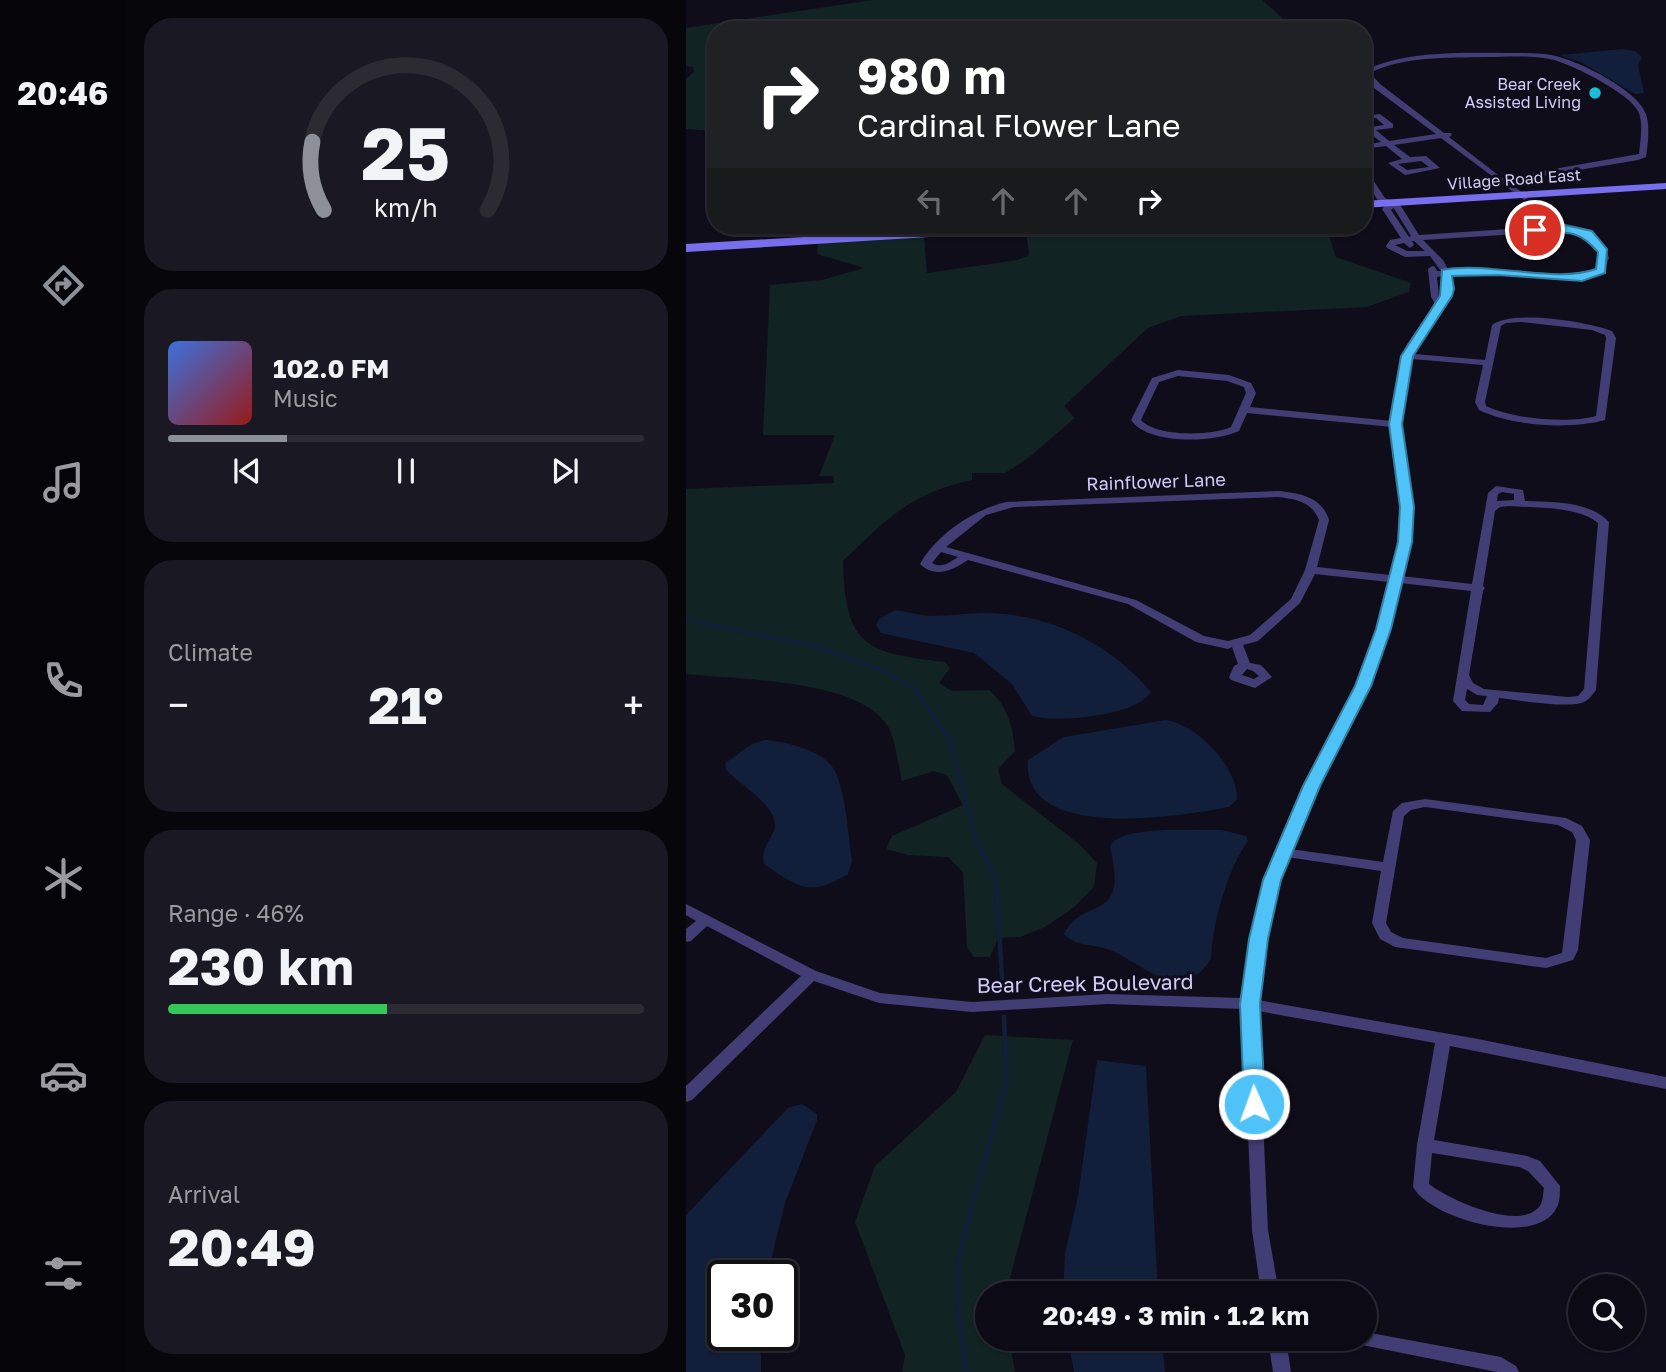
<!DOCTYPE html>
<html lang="en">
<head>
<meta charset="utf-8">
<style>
	:root { --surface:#0c0a14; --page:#1a1822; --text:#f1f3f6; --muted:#9a9aa0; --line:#2c2b34; --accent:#8c9099 }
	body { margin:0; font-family:"Golos Text",sans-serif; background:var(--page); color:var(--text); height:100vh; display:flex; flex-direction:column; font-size:26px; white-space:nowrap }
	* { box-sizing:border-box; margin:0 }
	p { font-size:23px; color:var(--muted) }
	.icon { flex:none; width:38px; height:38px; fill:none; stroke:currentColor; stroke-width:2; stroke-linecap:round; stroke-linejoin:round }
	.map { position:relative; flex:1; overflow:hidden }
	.drawer { display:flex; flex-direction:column; gap:18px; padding:18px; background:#07060b; width:560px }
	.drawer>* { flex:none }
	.hud { position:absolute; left:21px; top:21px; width:665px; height:214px; border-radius:28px; box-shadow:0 2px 5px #0004,0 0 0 2px var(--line); background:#202124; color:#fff; overflow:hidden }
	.tools { position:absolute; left:882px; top:1274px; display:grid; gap:14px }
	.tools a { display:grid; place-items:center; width:77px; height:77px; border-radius:50%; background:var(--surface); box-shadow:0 2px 5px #0004,0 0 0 2px var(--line); font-size:35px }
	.speed { position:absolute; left:21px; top:1260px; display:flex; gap:14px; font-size:35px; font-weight:700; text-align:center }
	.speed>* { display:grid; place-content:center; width:91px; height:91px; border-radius:50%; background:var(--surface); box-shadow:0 2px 5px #0004,0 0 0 2px var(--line); line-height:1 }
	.speed .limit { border:4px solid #111; border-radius:10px; background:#fff; color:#111 }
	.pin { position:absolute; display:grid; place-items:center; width:60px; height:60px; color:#fff; margin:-30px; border:4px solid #fff; border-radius:50%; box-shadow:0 2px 7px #0007 }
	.me { position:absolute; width:77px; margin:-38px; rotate:358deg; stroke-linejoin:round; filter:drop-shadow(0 0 5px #0008) }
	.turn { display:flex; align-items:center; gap:24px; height:147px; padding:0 35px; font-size:32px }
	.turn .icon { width:91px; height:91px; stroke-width:2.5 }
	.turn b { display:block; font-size:49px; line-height:60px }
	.lanes { display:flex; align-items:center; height:66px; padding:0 35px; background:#0003; justify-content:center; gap:35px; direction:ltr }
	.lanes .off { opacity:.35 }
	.big { font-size:52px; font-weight:700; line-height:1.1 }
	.drawer .tile { flex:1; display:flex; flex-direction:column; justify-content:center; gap:10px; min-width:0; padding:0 24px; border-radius:28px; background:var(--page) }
	.drawer .dial { align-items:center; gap:0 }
	.dial svg { height:182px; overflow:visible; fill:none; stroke:var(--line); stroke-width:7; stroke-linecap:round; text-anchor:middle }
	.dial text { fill:var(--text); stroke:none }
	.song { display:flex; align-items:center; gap:21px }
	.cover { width:84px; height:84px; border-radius:10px; background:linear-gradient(135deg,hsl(220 70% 55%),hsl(0 70% 35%)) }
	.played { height:7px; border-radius:4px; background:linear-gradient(90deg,var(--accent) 25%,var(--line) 25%) }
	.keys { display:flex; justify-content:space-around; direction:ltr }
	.heat { display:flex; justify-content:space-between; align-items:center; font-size:38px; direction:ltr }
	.charge { height:10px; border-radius:5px; background:linear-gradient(90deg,#34c759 46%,var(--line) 0) }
	.trip { position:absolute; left:289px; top:1281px; width:402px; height:70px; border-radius:35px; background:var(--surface); box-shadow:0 2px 5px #0004,0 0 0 2px var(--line); font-weight:700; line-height:70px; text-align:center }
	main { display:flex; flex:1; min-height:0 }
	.tabs { display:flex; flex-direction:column; width:126px; justify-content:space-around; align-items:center; background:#050408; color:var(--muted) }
	.tabs .icon { width:49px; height:49px }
	.tabs .selected { color:var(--accent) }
	.tabs b { font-size:32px; color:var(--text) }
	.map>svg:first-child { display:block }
</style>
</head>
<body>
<main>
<nav class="tabs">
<b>20:46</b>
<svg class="icon selected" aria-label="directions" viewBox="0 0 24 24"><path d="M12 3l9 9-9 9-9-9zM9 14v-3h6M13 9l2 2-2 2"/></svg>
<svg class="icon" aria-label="music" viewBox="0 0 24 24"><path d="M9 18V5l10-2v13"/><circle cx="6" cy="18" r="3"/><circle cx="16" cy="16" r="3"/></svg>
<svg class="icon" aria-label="phone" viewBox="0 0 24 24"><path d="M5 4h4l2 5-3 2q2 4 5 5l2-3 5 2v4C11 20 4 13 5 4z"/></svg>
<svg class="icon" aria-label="climate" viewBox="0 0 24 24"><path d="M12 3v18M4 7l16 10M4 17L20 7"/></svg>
<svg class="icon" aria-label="car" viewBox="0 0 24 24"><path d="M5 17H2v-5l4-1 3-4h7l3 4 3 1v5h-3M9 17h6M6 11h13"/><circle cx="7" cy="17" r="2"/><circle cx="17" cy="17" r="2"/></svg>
<svg class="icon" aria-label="filters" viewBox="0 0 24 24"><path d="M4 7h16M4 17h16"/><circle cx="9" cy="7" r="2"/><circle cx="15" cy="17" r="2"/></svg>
</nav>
<section class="drawer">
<div class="tile dial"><svg viewBox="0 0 100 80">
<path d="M14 69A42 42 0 1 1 86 69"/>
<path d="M14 69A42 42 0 0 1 9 39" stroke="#8c9099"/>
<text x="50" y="56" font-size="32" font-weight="700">25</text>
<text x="50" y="72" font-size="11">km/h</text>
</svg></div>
<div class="tile">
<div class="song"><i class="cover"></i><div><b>102.0 FM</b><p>Music</p></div></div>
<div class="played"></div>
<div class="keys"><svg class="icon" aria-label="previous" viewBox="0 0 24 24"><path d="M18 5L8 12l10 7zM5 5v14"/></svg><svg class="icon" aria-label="pause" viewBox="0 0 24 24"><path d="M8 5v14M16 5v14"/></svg><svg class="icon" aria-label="next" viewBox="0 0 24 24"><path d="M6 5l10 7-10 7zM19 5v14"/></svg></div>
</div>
<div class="tile"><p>Climate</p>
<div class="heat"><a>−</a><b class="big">21°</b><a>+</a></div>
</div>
<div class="tile"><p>Range · 46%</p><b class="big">230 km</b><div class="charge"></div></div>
<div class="tile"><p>Arrival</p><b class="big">20:49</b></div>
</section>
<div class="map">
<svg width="980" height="1372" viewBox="0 0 980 1372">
	<rect width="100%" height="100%" fill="#100d1a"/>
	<g fill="#112323">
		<path d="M187 0H576L610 30H30V131L0 129V79L8 72 7 67 0 66V28Z"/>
		<path d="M432 226H640L650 257 725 283 723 292 681 307 495 316 462 328 378 406 389 418 341 459 319 473H286V480C223 494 202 518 157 561 159 646 179 653 259 662L264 668 253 683 266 691 303 690C322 706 327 727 329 751L312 769 316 784 393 844 411 863 408 887 387 908 359 927 334 937 312 938 304 957H288L281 947 277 872 262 857 222 855 200 849 206 836 277 805 261 775 248 771 216 781C212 765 210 743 203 728 175 678 51 680 0 674V489L148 483V476H133L149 435H77L84 285 136 280 178 268 131 254 132 242 238 236 241 273 332 260 343 255 340 231Z"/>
		<path d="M299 1035 387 1040 320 1293H301V1339H323L329 1372H216L219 1355 169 1222 189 1166 270 1092Z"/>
	</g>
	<g fill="#111f3a">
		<path d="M937 49 949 51 956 57 952 65 958 93 949 94 895 62 874 55Z"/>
		<path d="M209 610C219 611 227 614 236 615 255 618 276 613 295 613 361 612 424 643 465 692 451 716 371 723 346 716L326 684 288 653 195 633 190 625 193 619Z"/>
		<path d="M480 720C510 724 552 767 551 799L543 807C495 816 335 843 342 760L378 737Z"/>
		<path d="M79 740C98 741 133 750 145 765 160 784 162 837 166 861L162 874C124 897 113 888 78 864 75 851 81 845 87 833 99 810 54 785 40 770L39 763 66 744Z"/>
		<path d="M536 830 560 836 562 841C542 867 526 925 525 959 494 1006 458 964 424 950 407 943 392 948 378 934 398 894 443 926 424 847 432 824 513 831 536 830Z"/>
		<path d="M411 1060 460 1066 472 1293H377L379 1254 392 1196Z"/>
		<path d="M116 1104 131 1114V1120L99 1203 81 1276H37V1335H75V1372H0V1215L102 1108Z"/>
		<path d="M382 1339H476L479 1372H388Z"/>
	</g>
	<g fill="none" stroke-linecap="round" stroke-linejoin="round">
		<path stroke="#111f3a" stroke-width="3.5" d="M0 620 133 647 196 670 227 688 263 738 288 835 309 877 310 887"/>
		<g stroke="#111f3a" stroke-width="4.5">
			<path d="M310 885 317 992"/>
			<path d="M280 1372 272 1314 273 1256 320 1082 318 1017"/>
		</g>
		<g fill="#423d74" fill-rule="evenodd">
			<path d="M827 53C839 53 852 53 865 55 889 59 951 89 960 114 964 125 962 145 960 157L952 160 822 182 841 196 842 198 838 200 755 138 708 145 724 157 740 156 754 168 719 175 702 163 716 159 700 146 677 149V145L695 142 682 132H677V128L698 125 690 118 677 120V116L694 114 707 124V128L690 130 703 141 750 134 688 88 677 73 678 71C718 50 781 53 827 53ZM799 57C820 57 843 55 864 59 884 63 943 93 952 111 958 123 954 141 953 154L816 178 763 137 766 135 765 133H758L694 84 684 73C717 56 762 58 799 57ZM735 161 743 167 721 170 712 164Z"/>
			<path d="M681 180H687L699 198 715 206 733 235 879 225C901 228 917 236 923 258L916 275 888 281 812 275 765 276 767 289 731 344 728 354 799 360 806 325C826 309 903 322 926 331L930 338 919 420C883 430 826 426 793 410L789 402 797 365 726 359 718 391 715 446 724 489 726 526 715 576 786 584 802 493 810 486 837 490 839 501C866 502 904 501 923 522L910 690C907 694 903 700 898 702 882 709 833 700 813 698L812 703 804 712 776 711 767 701 785 591 714 583 704 629 683 686 604 849 697 862 707 811 716 803 739 799 880 818 896 826 904 840 892 950 887 960 860 968 709 947 694 939 686 923 695 871 601 857C585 904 578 951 572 1000L792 1039 980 1077V1089L764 1046 748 1140 841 1156 854 1161 874 1186C874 1193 874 1201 871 1207 852 1249 744 1219 727 1187L731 1145 749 1043 572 1011 582 1230 593 1293H575L566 1230 557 1009 421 1004 286 1012 193 1003 128 981 6 1100 0 1102V1086L115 976 21 926 5 941 0 942V929L10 921 0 915V904L130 971 194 993 286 1002 421 994 557 998 565 939 579 880 588 852 671 686 692 629 703 582 629 574 614 603 572 641 557 645 564 663 575 665 586 677 569 688 545 680 543 677 548 666 552 664 546 647 542 649 510 642 442 604 282 560C267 570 250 579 234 564 251 534 287 510 320 502L592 491C614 493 636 497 643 520L631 567 704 575C708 559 714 542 716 526 719 492 704 460 706 427L561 413 553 431C527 443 462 445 445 420L466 378 492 370 543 375 565 383 570 393 564 407 706 421 708 391 717 358 716 356 721 344 749 304 745 297 742 269 746 266 749 267 751 271H755L744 256 719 257 701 248 700 246 704 240 715 238 696 209 700 205 693 202 680 182ZM707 208 709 210 725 236 723 237 705 210ZM879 231C897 232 909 240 915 258L909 271 888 275 812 269 763 271 757 260 737 240ZM726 241H728L739 251H721L709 245 718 243 724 248 728 245ZM756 276 759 289 753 297 751 277ZM835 322 906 330 919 335 920 338 910 416C882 424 827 419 800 406L799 402 815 326 820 323ZM492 376 541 381 558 387 560 393 545 427C525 436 470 437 455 420L473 382ZM816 492 828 494V500L811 501 812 494ZM592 497C610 499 626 502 633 520L619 570 605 599 564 635 542 641 518 636 450 600 260 547 300 515 328 507ZM823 506C849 508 892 506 912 523L898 689 892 696 882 697 798 689 787 683 783 675 797 591 799 588 797 586 809 511 814 507ZM255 552 272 557C264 562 256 569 246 563ZM561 669 567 671 573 676 568 679 556 675ZM781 689 791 695 801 696 797 705 783 704 779 700ZM739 807 872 825 886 832 890 840 876 953 860 958 717 938 705 932 700 923 718 816 725 810ZM746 1153 833 1167 842 1171 858 1188C857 1193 857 1200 855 1204 838 1234 763 1200 743 1184Z"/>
			<path d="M679 1332 815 1357 830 1366 833 1372H811L671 1344 668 1339H679Z"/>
			<path d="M582 1339H600L605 1372H587Z"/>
		</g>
		<g fill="#776fee" fill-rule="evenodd">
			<path d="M980 183V189L677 208V201Z"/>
			<path d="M302 226H362L356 230 0 252V244Z"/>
		</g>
	</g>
	<path fill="#4fc3f7" stroke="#337fa1" stroke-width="2" d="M879 225 906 231 921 249 919 273 896 281 812 275 766 276 768 289 766 296 727 356 716 424 728 507 726 542 705 629 685 686 634 786 595 880 582 939 574 1004 579 1104 575 1110H561L558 1104 554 1004 563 939 577 880 617 786 669 686 690 629 712 542 714 507 703 424 715 356 754 296 756 270C803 261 869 284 910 269L912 252C881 216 866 245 843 230Z"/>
	<circle fill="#1abdd7" stroke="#100d1a" stroke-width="2.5" cx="909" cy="93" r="7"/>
	<g text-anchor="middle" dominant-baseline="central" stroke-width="6" stroke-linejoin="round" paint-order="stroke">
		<g font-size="16" fill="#d3ccf9" stroke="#100d1a" text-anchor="end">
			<text x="895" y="84">Bear Creek<tspan x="895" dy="18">Assisted Living</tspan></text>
		</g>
		<g font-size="16" fill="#d3ccf9" stroke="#100d1a">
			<text transform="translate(828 179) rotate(-4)">Village Road East</text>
		</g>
		<g font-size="18" fill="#d3ccf9" stroke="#100d1a">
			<text transform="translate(470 481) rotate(-2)">Rainflower Lane</text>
		</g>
		<g font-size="21" fill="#d3ccf9" stroke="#100d1a">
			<text transform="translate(399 983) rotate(-1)">Bear Creek Boulevard</text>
		</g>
	</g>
</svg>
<div class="tools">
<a><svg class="icon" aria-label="search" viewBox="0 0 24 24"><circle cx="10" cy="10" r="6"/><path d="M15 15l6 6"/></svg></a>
</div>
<div class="speed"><div class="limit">30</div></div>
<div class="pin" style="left:849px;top:230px;background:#d93025"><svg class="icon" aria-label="arrive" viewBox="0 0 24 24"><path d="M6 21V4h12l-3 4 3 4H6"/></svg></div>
<svg class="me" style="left:568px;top:1104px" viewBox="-20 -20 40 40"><circle r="17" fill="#4fc3f7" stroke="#fff" stroke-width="3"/><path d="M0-11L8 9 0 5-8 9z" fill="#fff"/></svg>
<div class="trip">20:49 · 3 min · 1.2 km</div>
<div class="hud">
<div class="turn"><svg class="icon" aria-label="right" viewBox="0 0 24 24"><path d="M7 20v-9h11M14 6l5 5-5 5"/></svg><div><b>980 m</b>Cardinal Flower Lane</div></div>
<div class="lanes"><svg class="icon off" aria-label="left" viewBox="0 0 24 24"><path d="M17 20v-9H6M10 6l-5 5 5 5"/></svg><svg class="icon off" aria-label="ahead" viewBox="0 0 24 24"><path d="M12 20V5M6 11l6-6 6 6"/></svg><svg class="icon off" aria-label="ahead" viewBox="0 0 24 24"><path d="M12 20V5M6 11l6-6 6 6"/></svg><svg class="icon" aria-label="right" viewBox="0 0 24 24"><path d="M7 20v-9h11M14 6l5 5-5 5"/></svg></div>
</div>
</div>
</main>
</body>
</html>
